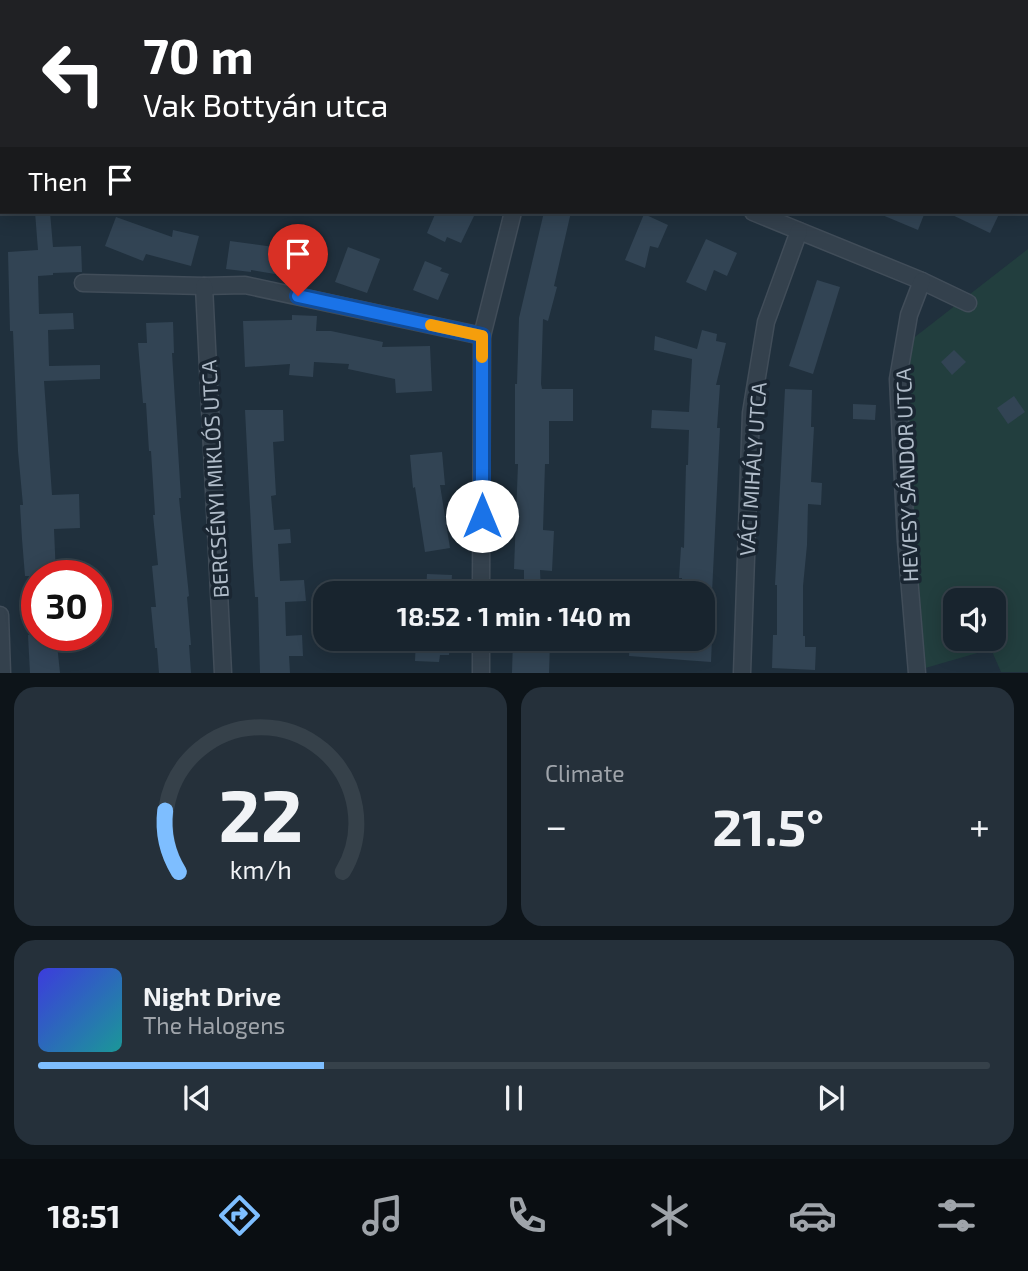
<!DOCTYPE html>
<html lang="en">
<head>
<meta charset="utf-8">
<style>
	:root { --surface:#18242e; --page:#25303a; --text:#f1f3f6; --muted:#9fa4aa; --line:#36414a; --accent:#7ebeff }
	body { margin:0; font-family:"Exo 2",sans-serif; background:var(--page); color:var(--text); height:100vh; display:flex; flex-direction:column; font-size:26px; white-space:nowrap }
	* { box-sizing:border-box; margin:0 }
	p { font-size:23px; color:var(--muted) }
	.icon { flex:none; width:38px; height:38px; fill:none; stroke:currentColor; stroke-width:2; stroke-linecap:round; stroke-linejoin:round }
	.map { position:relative; height:673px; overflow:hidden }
	.drawer { display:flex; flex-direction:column; gap:14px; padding:14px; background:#0d1419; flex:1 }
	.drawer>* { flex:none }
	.banner { position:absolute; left:0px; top:0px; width:1029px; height:214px; box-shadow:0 4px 18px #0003,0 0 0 2px var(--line); background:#202124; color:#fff; overflow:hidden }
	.fabs { position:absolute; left:943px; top:588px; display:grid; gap:14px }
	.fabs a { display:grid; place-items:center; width:63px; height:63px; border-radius:14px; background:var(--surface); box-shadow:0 4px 18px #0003,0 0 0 2px var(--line); font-size:35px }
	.speed { position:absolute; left:21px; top:560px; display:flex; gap:14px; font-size:35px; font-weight:700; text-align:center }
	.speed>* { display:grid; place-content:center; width:91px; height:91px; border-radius:50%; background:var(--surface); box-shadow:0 4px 18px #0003,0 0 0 2px var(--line); line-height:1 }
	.speed .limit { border:10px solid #d22; background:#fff; color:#111 }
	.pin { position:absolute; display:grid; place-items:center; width:60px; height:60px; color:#fff; margin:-72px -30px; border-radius:50% 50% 50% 0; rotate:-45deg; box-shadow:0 0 7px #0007 }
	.pin .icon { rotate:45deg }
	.me { position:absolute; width:77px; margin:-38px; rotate:0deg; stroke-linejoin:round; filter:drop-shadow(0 0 5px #0008) }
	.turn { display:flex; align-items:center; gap:24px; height:147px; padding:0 28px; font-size:32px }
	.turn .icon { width:91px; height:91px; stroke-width:2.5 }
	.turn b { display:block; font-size:49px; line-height:60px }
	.then { display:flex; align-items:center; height:66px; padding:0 28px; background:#0003; gap:14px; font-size:26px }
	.big { font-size:52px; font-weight:700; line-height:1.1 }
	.drawer .tile { flex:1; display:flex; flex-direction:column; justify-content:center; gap:10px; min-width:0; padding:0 24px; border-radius:21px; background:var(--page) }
	.drawer .dial { align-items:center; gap:0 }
	.dial svg { height:182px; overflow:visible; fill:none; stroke:var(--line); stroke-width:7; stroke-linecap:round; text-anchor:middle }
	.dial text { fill:var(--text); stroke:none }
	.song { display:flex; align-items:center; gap:21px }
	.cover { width:84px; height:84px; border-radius:10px; background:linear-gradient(135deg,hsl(240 70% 55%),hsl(180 70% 35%)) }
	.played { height:7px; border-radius:4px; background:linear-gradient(90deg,var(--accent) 30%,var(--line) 30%) }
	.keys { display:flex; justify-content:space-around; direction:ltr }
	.heat { display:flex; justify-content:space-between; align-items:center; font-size:38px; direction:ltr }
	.drawer .tiles { flex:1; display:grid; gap:14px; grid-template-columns:1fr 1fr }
	.tile:last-child { grid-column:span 2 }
	.trip { position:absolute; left:313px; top:581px; width:402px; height:70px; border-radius:21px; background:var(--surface); box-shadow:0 4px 18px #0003,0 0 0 2px var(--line); font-weight:700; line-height:70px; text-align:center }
	.tab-bar { display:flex; height:112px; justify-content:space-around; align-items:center; background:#0a0e12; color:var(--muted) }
	.tab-bar .icon { width:49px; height:49px }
	.tab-bar .on { color:var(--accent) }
	.tab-bar b { font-size:32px; color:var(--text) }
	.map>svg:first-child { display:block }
</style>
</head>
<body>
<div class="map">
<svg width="1028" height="673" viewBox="0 0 1028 673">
	<rect width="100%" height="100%" fill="#20303d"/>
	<path fill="#223e3e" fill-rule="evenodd" d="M1028 249V672H1001L991 649 922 669 902 347ZM956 600H994V639H956Z"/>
	<g fill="#324454">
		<path d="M35 212H50L53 247 81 246 82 272 53 273V275L38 276 39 314 73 313 74 329 48 330 49 366 100 365V379L44 381 52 495 79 494 80 528 54 529 56 576H25L22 539 20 505H23L18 451 13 331H10L8 252 38 250Z"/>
		<path d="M436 212H465L474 216 461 243 447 237 445 242 427 233Z"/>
		<path d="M544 212H571L554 286 557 287 548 321 543 319 541 384 542 389H573V421H549V464H545L543 530 554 531 552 571 540 570 541 593H524V570L514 569 518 464H515V384H517L519 318Z"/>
		<path d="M875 212H925L918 230Z"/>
		<path d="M946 212H1000L990 233Z"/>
		<path d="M644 214 668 225 658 248 650 246 645 268 625 260Z"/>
		<path d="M116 217 172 237 173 230 199 236 191 266 146 254 143 261 105 246Z"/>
		<path d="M706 239 737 253 727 276 714 270 706 291 686 282Z"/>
		<path d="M230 241 304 251 299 278 251 270V272L226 269Z"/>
		<path d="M348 247 380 259 367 293 335 282Z"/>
		<path d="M425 261 442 268 440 271 449 274 438 300 413 290Z"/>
		<path d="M817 280 840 287 813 374 789 366Z"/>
		<path d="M292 315 317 316 316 331H331L383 342 382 347 430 346 432 391 396 393 395 379 348 369 349 364 314 362 313 377 289 375 290 364 245 367 243 321 292 320Z"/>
		<path d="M173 322 174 353H172L181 498H179L189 596 187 597 191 645H189L191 673H159L157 648H155L151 607H156L152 566 158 565 153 515H155L151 451H149L146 403H143L138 343H147L146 323Z"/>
		<path d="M702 330 717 334 716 341 726 343 716 385H720L717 428H720L712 593H681L682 578H679L681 547 684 548 686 465H688L689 430 651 428 652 410 689 412 692 359 654 350 655 336 697 349Z"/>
		<path d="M954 350 966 362 952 375 941 362Z"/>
		<path d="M785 389 812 390 811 427H814L811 482 822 483 821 505 808 504 807 545 803 586V636H805V647H816L815 670 772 668 773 635H777V585H775Z"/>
		<path d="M1014 396 1025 412 1008 424 997 408Z"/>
		<path d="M853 404 876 405 875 420 853 419Z"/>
		<path d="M245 410H283L284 441 273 442 276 495 271 496 274 530 290 529 291 543 278 544 280 581 304 580 306 601 285 602 286 636 302 635 303 656H289L290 673H260L258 597H255L253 566Z"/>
		<path d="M442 452 445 485H440L450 548 425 552 415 487 413 488 410 455Z"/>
		<path d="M427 574 452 575 451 593H426Z"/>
		<path d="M28 635H56L60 673H30Z"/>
		<path d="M416 639H450L449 655H440L439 662 415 661Z"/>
		<path d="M673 639H712L711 662 629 656 630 642 672 645Z"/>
		<path d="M513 640 550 642 549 673H512Z"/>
	</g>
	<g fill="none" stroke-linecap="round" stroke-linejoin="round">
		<defs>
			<g id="minor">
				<path d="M213 0 218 2"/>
				<path d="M775 2 776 0"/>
				<path d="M753 212 922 281 968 303"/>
				<path d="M83 283 204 286 245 285 482 336"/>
				<path d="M204 286 223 673"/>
				<path d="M481 593 482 336 513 212"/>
				<path d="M0 615 2 673"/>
				<path d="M481 673V639"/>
				<path d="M742 673 751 413 766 322 799 231"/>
				<path d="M917 673 906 541 898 379 909 315 922 281"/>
			</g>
		</defs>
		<use href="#minor" stroke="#414d59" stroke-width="19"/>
		<use href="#minor" stroke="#34414d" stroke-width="16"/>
	</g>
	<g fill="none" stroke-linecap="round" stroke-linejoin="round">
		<defs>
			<path id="route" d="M298 296 482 336V516"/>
		</defs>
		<use href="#route" stroke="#114b97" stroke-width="18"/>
		<use href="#route" stroke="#1a73e8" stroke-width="12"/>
		<path stroke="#f59e0b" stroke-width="12" d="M431 325 482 336V357"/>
	</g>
	<g text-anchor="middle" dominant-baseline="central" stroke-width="7" stroke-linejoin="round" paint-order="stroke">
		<g font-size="21" fill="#b0bcc9" stroke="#1a2632">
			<text transform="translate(752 469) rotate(-86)">VÁCI MIHÁLY UTCA</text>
			<text transform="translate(906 475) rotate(-92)">HEVESY SÁNDOR UTCA</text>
			<text transform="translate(214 479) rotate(-93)">BERCSÉNYI MIKLÓS UTCA</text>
		</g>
	</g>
</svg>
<div class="fabs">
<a><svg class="icon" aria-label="sound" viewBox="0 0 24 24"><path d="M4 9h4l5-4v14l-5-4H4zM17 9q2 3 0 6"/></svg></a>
</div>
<div class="speed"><div class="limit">30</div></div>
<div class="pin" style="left:298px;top:296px;background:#d93025"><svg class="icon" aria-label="arrive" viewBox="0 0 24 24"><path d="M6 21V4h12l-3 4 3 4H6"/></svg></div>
<svg class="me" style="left:482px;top:516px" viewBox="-20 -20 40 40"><circle r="19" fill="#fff"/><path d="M0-13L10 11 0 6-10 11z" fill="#1a73e8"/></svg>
<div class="trip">18:52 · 1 min · 140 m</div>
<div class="banner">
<div class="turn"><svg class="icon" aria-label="left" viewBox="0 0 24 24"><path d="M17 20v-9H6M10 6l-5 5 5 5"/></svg><div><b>70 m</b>Vak Bottyán utca</div></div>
<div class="then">Then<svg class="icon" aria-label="arrive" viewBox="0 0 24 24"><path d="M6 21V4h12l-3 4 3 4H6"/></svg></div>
</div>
</div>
<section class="drawer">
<div class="tiles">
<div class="tile dial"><svg viewBox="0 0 100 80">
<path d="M14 69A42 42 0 1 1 86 69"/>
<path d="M14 69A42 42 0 0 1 8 42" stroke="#7ebeff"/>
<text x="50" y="56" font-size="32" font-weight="700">22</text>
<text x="50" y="72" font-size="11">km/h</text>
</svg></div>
<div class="tile"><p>Climate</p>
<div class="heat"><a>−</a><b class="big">21.5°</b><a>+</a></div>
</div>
<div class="tile">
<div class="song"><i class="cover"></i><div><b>Night Drive</b><p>The Halogens</p></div></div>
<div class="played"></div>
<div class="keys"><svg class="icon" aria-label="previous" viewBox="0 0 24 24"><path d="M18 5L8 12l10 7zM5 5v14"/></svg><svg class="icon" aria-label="pause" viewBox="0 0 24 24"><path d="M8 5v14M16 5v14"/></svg><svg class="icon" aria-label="next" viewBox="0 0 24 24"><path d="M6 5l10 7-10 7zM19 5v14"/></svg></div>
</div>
</div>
</section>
<nav class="tab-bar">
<b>18:51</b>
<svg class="icon on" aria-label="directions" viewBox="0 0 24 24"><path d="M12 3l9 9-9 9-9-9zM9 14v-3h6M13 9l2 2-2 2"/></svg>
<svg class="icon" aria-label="music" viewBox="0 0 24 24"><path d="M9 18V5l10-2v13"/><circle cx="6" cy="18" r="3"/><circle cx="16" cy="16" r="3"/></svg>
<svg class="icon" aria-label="phone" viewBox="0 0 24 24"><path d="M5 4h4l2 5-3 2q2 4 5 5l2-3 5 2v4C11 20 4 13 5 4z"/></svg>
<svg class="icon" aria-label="climate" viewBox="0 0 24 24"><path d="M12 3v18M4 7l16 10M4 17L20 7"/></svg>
<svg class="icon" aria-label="car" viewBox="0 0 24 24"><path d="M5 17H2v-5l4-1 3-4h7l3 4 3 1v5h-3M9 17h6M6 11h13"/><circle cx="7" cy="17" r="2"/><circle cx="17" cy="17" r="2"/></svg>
<svg class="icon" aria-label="filters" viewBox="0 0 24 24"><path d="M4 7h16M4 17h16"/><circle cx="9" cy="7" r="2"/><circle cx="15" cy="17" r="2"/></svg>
</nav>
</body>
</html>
